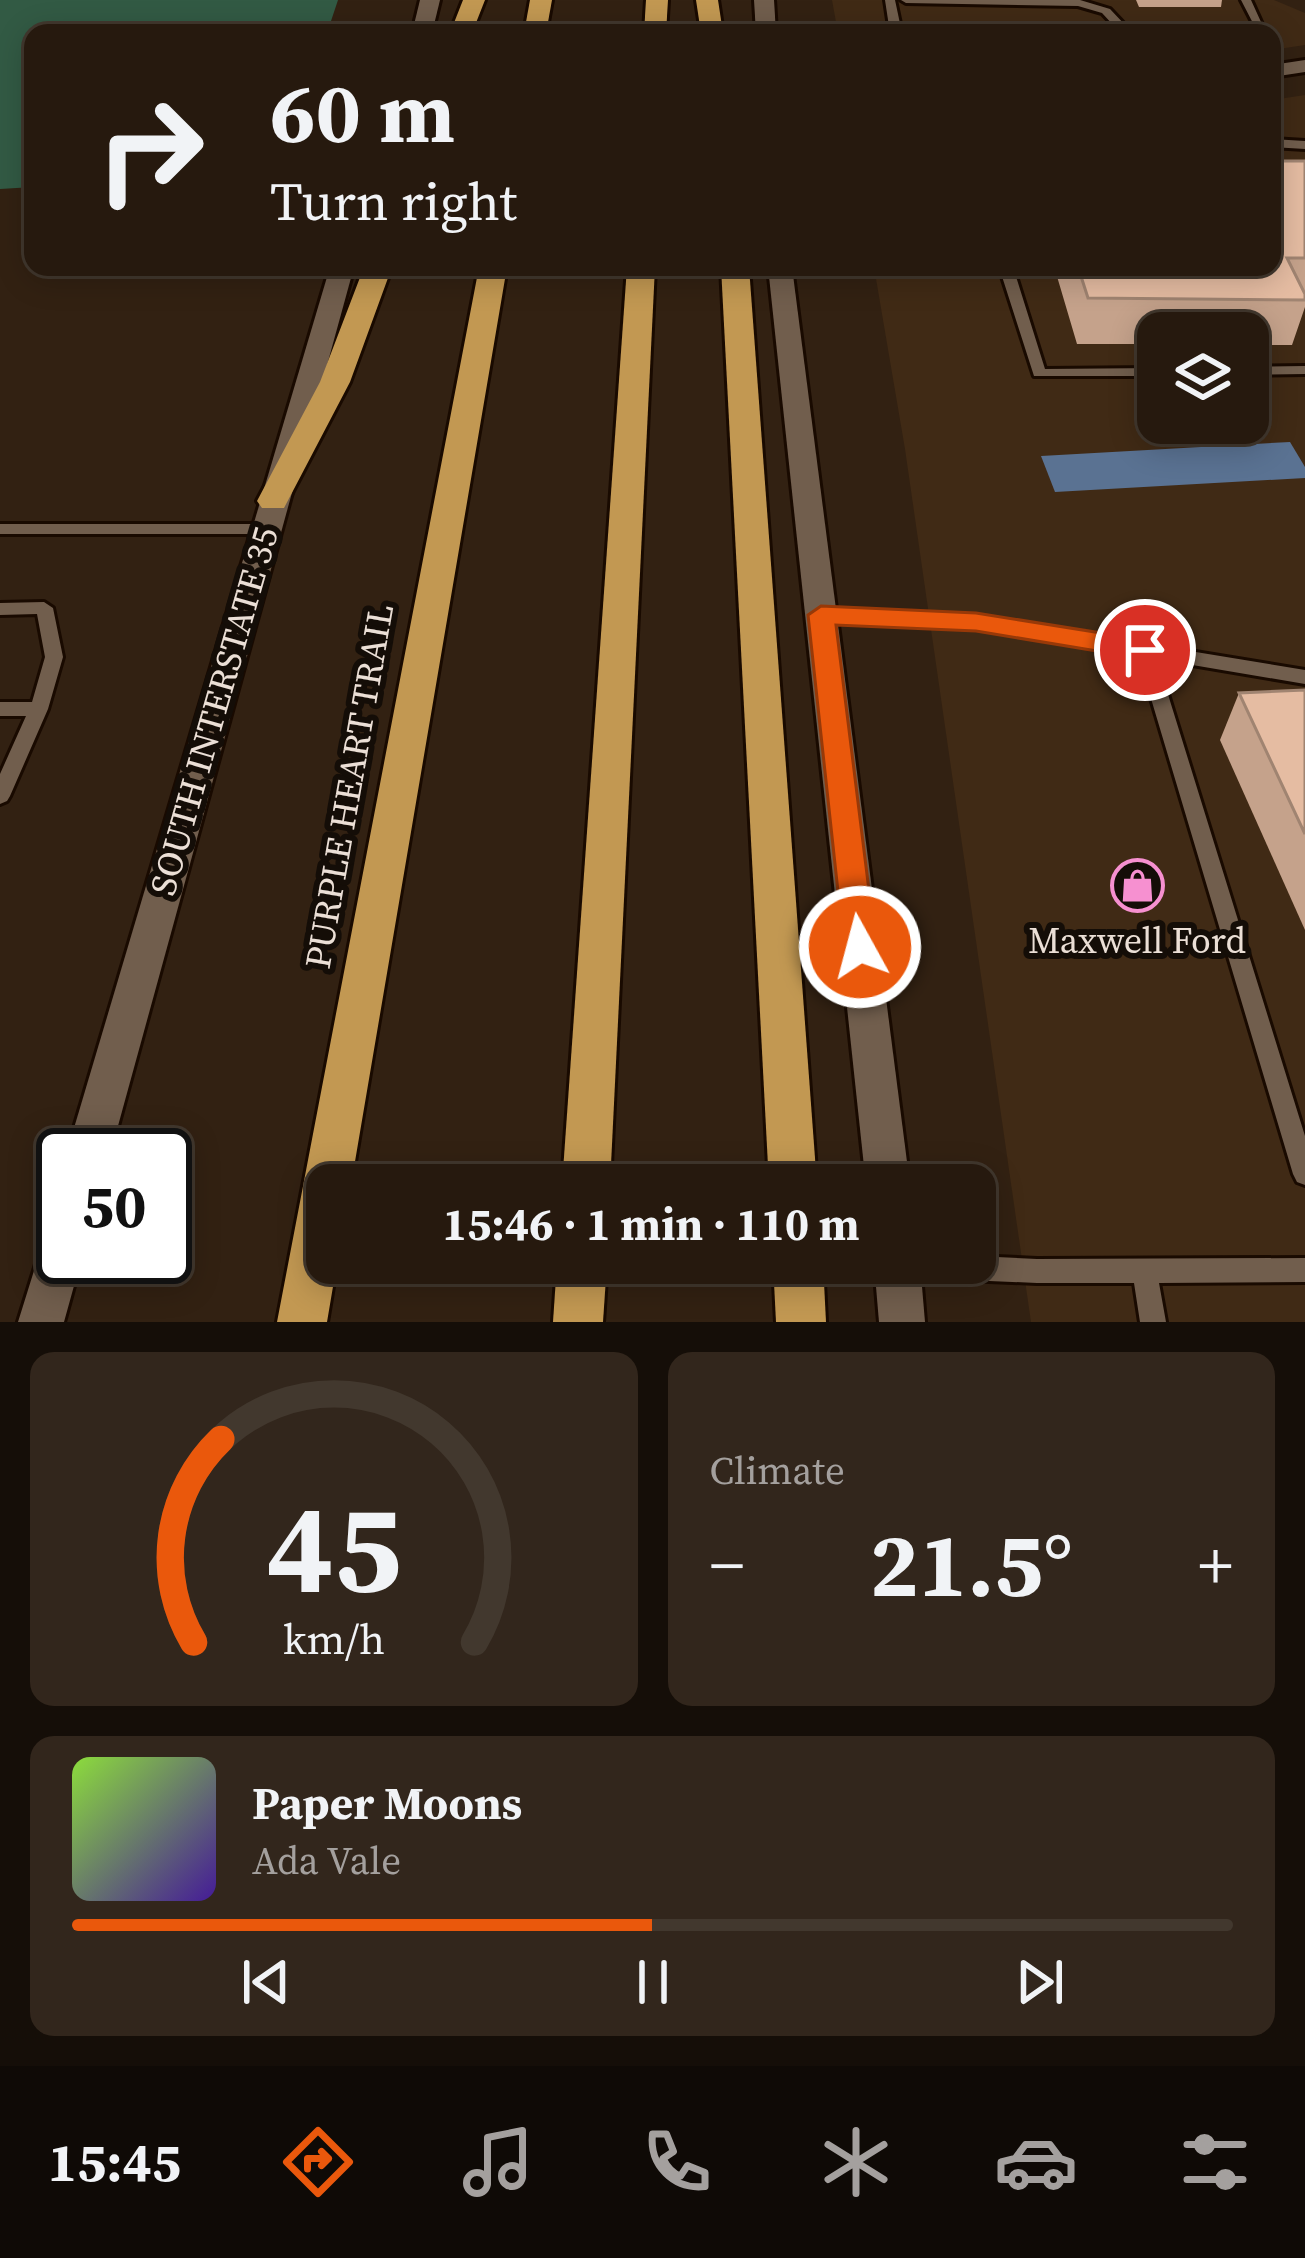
<!DOCTYPE html>
<html lang="en">
<head>
<meta charset="utf-8">
<style>
	:root { --surface:#26190e; --page:#32261c; --text:#f1f3f6; --muted:#a4a09e; --line:#42382e; --accent:#ea580c }
	body { margin:0; font-family:"Source Serif 4",serif; background:var(--page); color:var(--text); height:100vh; display:flex; flex-direction:column; font-size:45px; white-space:nowrap }
	* { box-sizing:border-box; margin:0 }
	p { font-size:39px; color:var(--muted) }
	.icon { flex:none; width:66px; height:66px; fill:none; stroke:currentColor; stroke-width:2; stroke-linecap:round; stroke-linejoin:round }
	.map { position:relative; height:1322px; overflow:hidden }
	.sheet { display:flex; flex-direction:column; gap:30px; padding:30px; background:#150e08; flex:1 }
	.sheet>* { flex:none }
	.hud { position:absolute; left:24px; top:24px; width:1257px; height:252px; border-radius:24px; box-shadow:0 6px 30px #0003,0 0 0 3px var(--line); background:#26190e; color:var(--text); overflow:hidden }
	.fabs { position:absolute; left:1137px; top:312px; display:grid; gap:24px }
	.fabs a { display:grid; place-items:center; width:132px; height:132px; border-radius:24px; background:var(--surface); box-shadow:0 6px 30px #0003,0 0 0 3px var(--line); font-size:60px }
	.speed { position:absolute; left:36px; top:1128px; display:flex; gap:24px; font-size:60px; font-weight:700; text-align:center }
	.speed>* { display:grid; place-content:center; width:156px; height:156px; border-radius:50%; background:var(--surface); box-shadow:0 6px 30px #0003,0 0 0 3px var(--line); line-height:1 }
	.speed .limit { border:6px solid #111; border-radius:18px; background:#fff; color:#111 }
	.pin { position:absolute; display:grid; place-items:center; width:102px; height:102px; color:#fff; margin:-51px; border:6px solid #fff; border-radius:50%; box-shadow:0 3px 12px #0007 }
	.me { position:absolute; width:132px; margin:-66px; rotate:353deg; stroke-linejoin:round; filter:drop-shadow(0 0 9px #0008) }
	.turn { display:flex; align-items:center; gap:42px; height:252px; padding:0 48px; font-size:54px }
	.turn .icon { width:156px; height:156px; stroke-width:2.5 }
	.turn b { display:block; font-size:84px; line-height:102px }
	.big { font-size:90px; font-weight:700; line-height:1.1 }
	.sheet .card { flex:1; display:flex; flex-direction:column; justify-content:center; gap:18px; min-width:0; padding:0 42px; border-radius:24px; background:var(--page) }
	.sheet .dial { align-items:center; gap:0 }
	.dial svg { height:312px; overflow:visible; fill:none; stroke:var(--line); stroke-width:7; stroke-linecap:round; text-anchor:middle }
	.dial text { fill:var(--text); stroke:none }
	.song { display:flex; align-items:center; gap:36px }
	.cover { width:144px; height:144px; border-radius:18px; background:linear-gradient(135deg,hsl(90 70% 55%),hsl(260 70% 35%)) }
	.played { height:12px; border-radius:6px; background:linear-gradient(90deg,var(--accent) 50%,var(--line) 50%) }
	.keys { display:flex; justify-content:space-around; direction:ltr }
	.heat { display:flex; justify-content:space-between; align-items:center; font-size:66px; direction:ltr }
	.sheet .tiles { flex:1; display:grid; gap:30px; grid-template-columns:1fr 1fr }
	.card:last-child { grid-column:span 2 }
	.trip { position:absolute; left:306px; top:1164px; width:690px; height:120px; border-radius:24px; background:var(--surface); box-shadow:0 6px 30px #0003,0 0 0 3px var(--line); font-weight:700; line-height:120px; text-align:center }
	.dock { display:flex; height:192px; justify-content:space-around; align-items:center; background:#0f0a06; color:var(--muted) }
	.dock .icon { width:84px; height:84px }
	.dock .selected { color:var(--accent) }
	.dock b { font-size:54px; color:var(--text) }
	.map>svg:first-child { display:block }
</style>
</head>
<body>
<div class="map">
<svg width="1305" height="1322" viewBox="0 0 1305 1322">
	<rect width="100%" height="100%" fill="#322112"/>
	<g fill="#402a15" fill-rule="evenodd">
		<path d="M832 0H1274L1305 13V45L1272 50V33H838Z"/>
		<path d="M1305 95V1322H1031L905 449 874 267H1272V100ZM1158 333H1248V423H1158Z"/>
	</g>
	<path fill="#325a44" d="M0 0H338L327 33H33V187L0 189Z"/>
	<path fill="#5a7292" d="M1290 442 1305 467V478L1055 492 1041 456Z"/>
	<g fill="none" stroke-linecap="round" stroke-linejoin="round">
		<defs>
			<g id="service">
				<path d="M885 0H895L902 33H890Z"/>
				<path d="M901 0H1080L1110 9 1126 26 1125 33H1113L1115 27 1102 13 1078 6 906 3Z"/>
				<path d="M1241 0H1251L1266 33H1249L1256 29Z"/>
				<path d="M1272 139 1305 141V149L1272 147Z"/>
				<path d="M999 267H1013L1045 369 1158 368V376H1034Z"/>
				<path d="M1305 366V374L1248 375V367Z"/>
				<path d="M0 524H265L273 529 265 534H0Z"/>
				<path d="M44 602 53 608 63 657 48 709 10 796 7 801 0 804V774L26 716H0V702H32L45 657 37 614 0 615V603Z"/>
				<path d="M821 609 976 616 1305 670V684L1157 659 1305 1136V1185L1297 1182 1293 1174 1138 655 976 628 815 619 812 615 815 611Z"/>
				<path d="M975 1256 1037 1259 1305 1258V1282L1159 1283 1166 1322H1140L1134 1283H1037L897 1277 888 1274 885 1265 975 1263Z"/>
			</g>
			<path id="minor" d="M1305 60V72L1272 77V65Z"/>
			<g id="secondary">
				<path d="M420 0H440L432 33H412Z"/>
				<path d="M754 0H774L776 33H756Z"/>
				<path d="M330 267H354L110 1155H66Z"/>
				<path d="M768 267H792L910 1185H866Z"/>
				<path d="M63 1223V1257H82L64 1322H18L47 1229Z"/>
				<path d="M874 1263H920L925 1322H879Z"/>
			</g>
			<g id="motorway">
				<path d="M463 0H485L472 33H450Z"/>
				<path d="M530 0H552L546 33H524Z"/>
				<path d="M646 0H668L666 33H644Z"/>
				<path d="M696 0H718L723 33H701Z"/>
				<path d="M364 267H392L350 382 284 508H262L257 501 320 382Z"/>
				<path d="M479 267H507L351 1185H327V1263H337L327 1322H277Z"/>
				<path d="M627 267H655L610 1185H562Z"/>
				<path d="M721 267H749L817 1185H769Z"/>
				<path d="M557 1263H607L603 1322H553Z"/>
				<path d="M773 1263H823L826 1322H776Z"/>
			</g>
		</defs>
		<use href="#service" stroke="#190a00" stroke-width="6"/>
		<use href="#minor" stroke="#190a00" stroke-width="6"/>
		<use href="#secondary" stroke="#190a00" stroke-width="6"/>
		<use href="#motorway" stroke="#190a00" stroke-width="6"/>
		<use href="#service" fill="#715e4d" fill-rule="evenodd"/>
		<use href="#minor" fill="#715e4d" fill-rule="evenodd"/>
		<use href="#secondary" fill="#715e4d" fill-rule="evenodd"/>
		<use href="#motorway" fill="#c29852" fill-rule="evenodd"/>
	</g>
	<g fill="#c5a28b">
		<path d="M1136 0H1222L1221 7H1139Z"/>
		<path d="M1305 161V307L1292 345H1248V333H1158V344H1077L1056 273 1048 271 1046 267H1272Z"/>
		<path d="M1305 690V930L1220 740 1239 693Z"/>
	</g>
	<g fill="#e5bca2" stroke="#a08471" stroke-width="3">
		<path d="M1272 161H1305V258H1287L1305 294V300L1088 298 1078 267H1272Z"/>
		<path d="M1305 690V834L1239 693Z"/>
	</g>
	<path fill="#ea580c" stroke="#983908" stroke-width="3" d="M821 606 976 613 1145 640 1158 650 1145 659 976 631 836 625 876 947 871 957 860 961 849 957 844 947 808 615Z"/>
	<defs>
		<symbol id="shop-ring" viewBox="-11 -11 22 22"><circle r="9.5" fill="#140d07" stroke="#f690d0" stroke-width="1.5"/><path d="M-5-2.5h2.3a2.7 3.5 0 0 1 5.4 0H5L5.5 6h-11ZM-1.5-2.5h3a1.5 2.3 0 0 0-3 0Z" fill="#f690d0"/></symbol>
	</defs>
	<g fill-rule="evenodd">
		<use href="#shop-ring" x="1108" y="856" width="59" height="59"/>
	</g>
	<g text-anchor="middle" dominant-baseline="central" stroke-width="12" stroke-linejoin="round" paint-order="stroke">
		<g font-size="36" fill="#ebdfd6" stroke="#140d07">
			<text transform="translate(214 711) rotate(-74)">SOUTH INTERSTATE 35</text>
			<text transform="translate(349 786) rotate(-80)">PURPLE HEART TRAIL</text>
		</g>
		<g font-size="36" fill="#ebdfd6" stroke="#140d07">
			<text x="1137" y="940">Maxwell Ford</text>
		</g>
	</g>
</svg>
<div class="fabs">
<a><svg class="icon" aria-label="layers" viewBox="0 0 24 24"><path d="M12 4l9 5-9 5-9-5zM3 14l9 5 9-5"/></svg></a>
</div>
<div class="speed"><div class="limit">50</div></div>
<div class="pin" style="left:1145px;top:650px;background:#d93025"><svg class="icon" aria-label="arrive" viewBox="0 0 24 24"><path d="M6 21V4h12l-3 4 3 4H6"/></svg></div>
<svg class="me" style="left:860px;top:947px" viewBox="-20 -20 40 40"><circle r="17" fill="#ea580c" stroke="#fff" stroke-width="3"/><path d="M0-11L8 9 0 5-8 9z" fill="#fff"/></svg>
<div class="trip">15:46 · 1 min · 110 m</div>
<div class="hud">
<div class="turn"><svg class="icon" aria-label="right" viewBox="0 0 24 24"><path d="M7 20v-9h11M14 6l5 5-5 5"/></svg><div><b>60 m</b>Turn right</div></div>
</div>
</div>
<section class="sheet">
<div class="tiles">
<div class="card dial"><svg viewBox="0 0 100 80">
<path d="M14 69A42 42 0 1 1 86 69"/>
<path d="M14 69A42 42 0 0 1 21 17" stroke="#ea580c"/>
<text x="50" y="56" font-size="32" font-weight="700">45</text>
<text x="50" y="72" font-size="11">km/h</text>
</svg></div>
<div class="card"><p>Climate</p>
<div class="heat"><a>−</a><b class="big">21.5°</b><a>+</a></div>
</div>
<div class="card">
<div class="song"><i class="cover"></i><div><b>Paper Moons</b><p>Ada Vale</p></div></div>
<div class="played"></div>
<div class="keys"><svg class="icon" aria-label="previous" viewBox="0 0 24 24"><path d="M18 5L8 12l10 7zM5 5v14"/></svg><svg class="icon" aria-label="pause" viewBox="0 0 24 24"><path d="M8 5v14M16 5v14"/></svg><svg class="icon" aria-label="next" viewBox="0 0 24 24"><path d="M6 5l10 7-10 7zM19 5v14"/></svg></div>
</div>
</div>
</section>
<nav class="dock">
<b>15:45</b>
<svg class="icon selected" aria-label="directions" viewBox="0 0 24 24"><path d="M12 3l9 9-9 9-9-9zM9 14v-3h6M13 9l2 2-2 2"/></svg>
<svg class="icon" aria-label="music" viewBox="0 0 24 24"><path d="M9 18V5l10-2v13"/><circle cx="6" cy="18" r="3"/><circle cx="16" cy="16" r="3"/></svg>
<svg class="icon" aria-label="phone" viewBox="0 0 24 24"><path d="M5 4h4l2 5-3 2q2 4 5 5l2-3 5 2v4C11 20 4 13 5 4z"/></svg>
<svg class="icon" aria-label="climate" viewBox="0 0 24 24"><path d="M12 3v18M4 7l16 10M4 17L20 7"/></svg>
<svg class="icon" aria-label="car" viewBox="0 0 24 24"><path d="M5 17H2v-5l4-1 3-4h7l3 4 3 1v5h-3M9 17h6M6 11h13"/><circle cx="7" cy="17" r="2"/><circle cx="17" cy="17" r="2"/></svg>
<svg class="icon" aria-label="filters" viewBox="0 0 24 24"><path d="M4 7h16M4 17h16"/><circle cx="9" cy="7" r="2"/><circle cx="15" cy="17" r="2"/></svg>
</nav>
</body>
</html>
